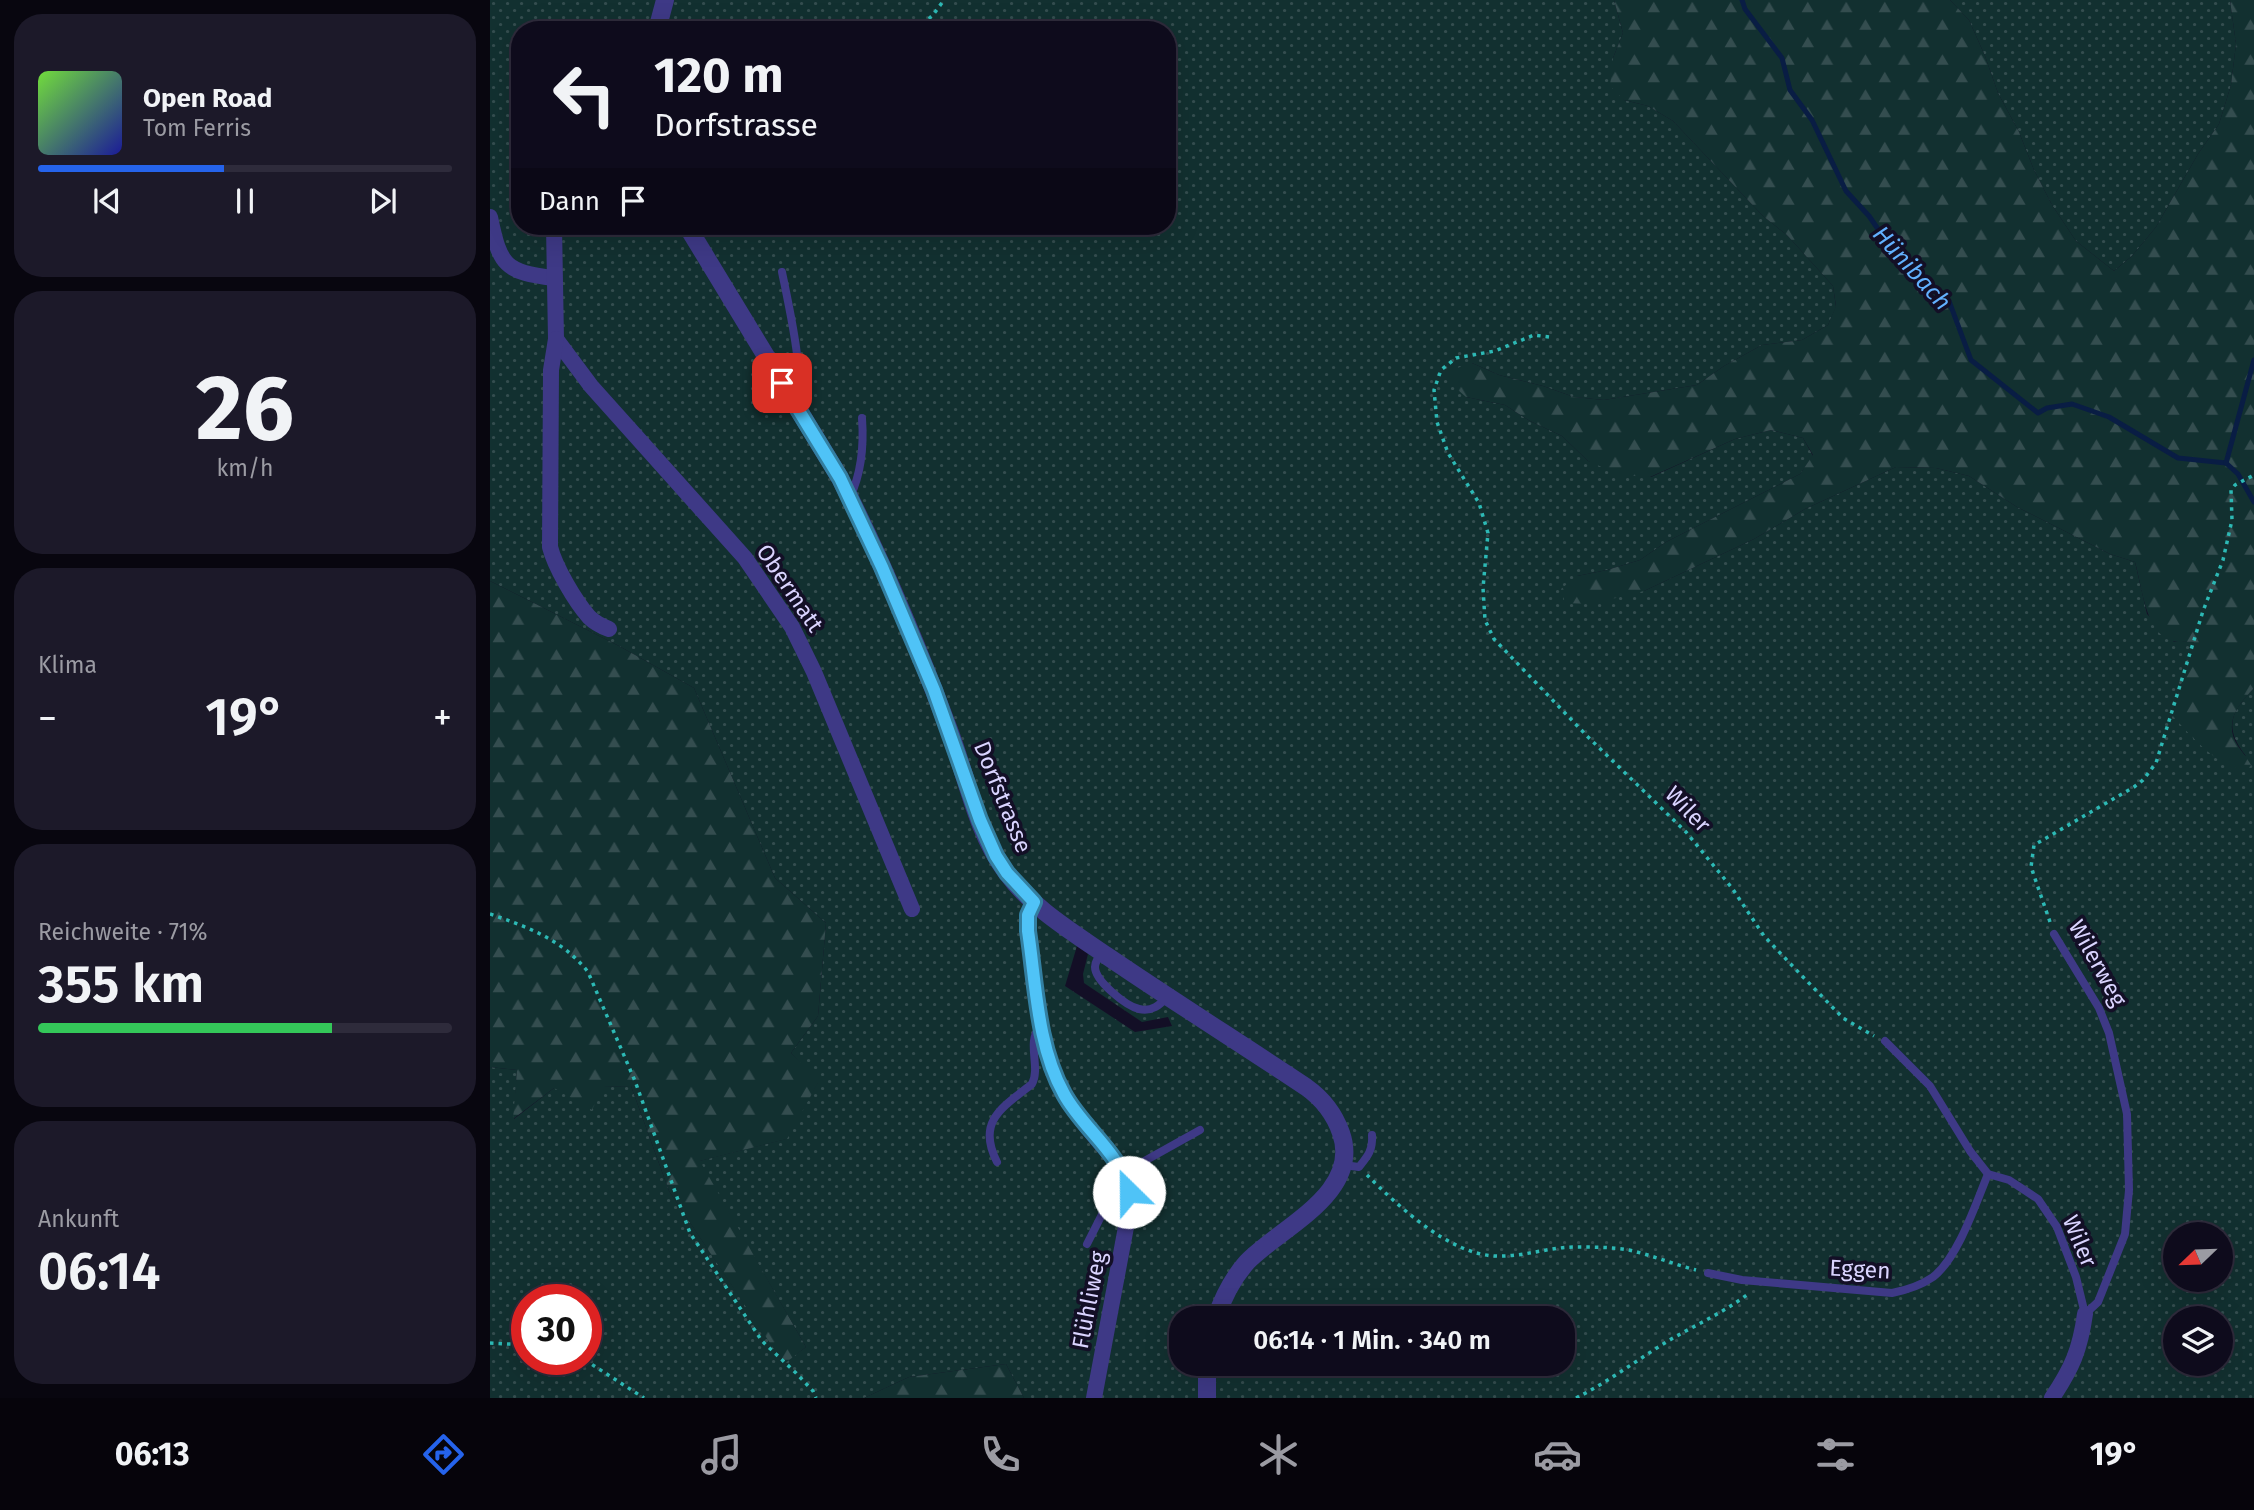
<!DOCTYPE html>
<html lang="de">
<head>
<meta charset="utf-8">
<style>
	:root { --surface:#0e0b1c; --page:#1c1929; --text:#f1f3f6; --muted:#9b9ba3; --line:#2e2b3b; --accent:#2563eb }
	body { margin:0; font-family:"Fira Sans",sans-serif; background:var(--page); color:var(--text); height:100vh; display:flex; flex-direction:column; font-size:26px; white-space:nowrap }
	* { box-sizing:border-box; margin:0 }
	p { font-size:23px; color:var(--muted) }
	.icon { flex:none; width:38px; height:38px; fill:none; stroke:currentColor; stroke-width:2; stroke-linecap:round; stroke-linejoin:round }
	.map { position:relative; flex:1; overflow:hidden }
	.sheet { display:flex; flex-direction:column; gap:14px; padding:14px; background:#08060f; width:490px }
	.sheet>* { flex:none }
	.top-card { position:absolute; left:21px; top:21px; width:665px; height:214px; border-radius:28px; box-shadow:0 7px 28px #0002,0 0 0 2px var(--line); background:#0e0b1c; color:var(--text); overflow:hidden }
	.needle { width:46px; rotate:247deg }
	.controls { position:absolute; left:1673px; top:1222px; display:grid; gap:14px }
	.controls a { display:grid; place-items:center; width:70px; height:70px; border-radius:50%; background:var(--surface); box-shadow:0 7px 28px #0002,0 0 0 2px var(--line); font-size:35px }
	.speed { position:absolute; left:21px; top:1284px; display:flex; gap:14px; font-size:35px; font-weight:700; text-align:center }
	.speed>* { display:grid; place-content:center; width:91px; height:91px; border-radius:50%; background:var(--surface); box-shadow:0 7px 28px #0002,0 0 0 2px var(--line); line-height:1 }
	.speed .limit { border:10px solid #d22; background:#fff; color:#111 }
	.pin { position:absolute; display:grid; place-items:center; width:60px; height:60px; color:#fff; margin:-30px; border-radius:14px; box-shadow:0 4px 10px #0006 }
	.me { position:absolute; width:77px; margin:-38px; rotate:337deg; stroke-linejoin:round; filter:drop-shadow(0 0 5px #0008) }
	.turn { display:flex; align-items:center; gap:24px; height:147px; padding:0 28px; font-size:32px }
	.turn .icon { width:91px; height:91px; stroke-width:2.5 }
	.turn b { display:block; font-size:49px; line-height:60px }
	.then { display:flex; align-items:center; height:66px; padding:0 28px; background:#0003; gap:14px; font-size:26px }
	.big { font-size:52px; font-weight:600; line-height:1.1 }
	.sheet .tile { flex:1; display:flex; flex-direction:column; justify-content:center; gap:10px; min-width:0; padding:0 24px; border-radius:28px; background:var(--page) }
	.sheet .dial { align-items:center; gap:0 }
	.dial b { font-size:91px; line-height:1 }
	.song { display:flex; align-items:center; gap:21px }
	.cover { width:84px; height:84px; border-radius:10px; background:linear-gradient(135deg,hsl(100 70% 55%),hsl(240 70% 35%)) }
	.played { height:7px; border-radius:4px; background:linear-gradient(90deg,var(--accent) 45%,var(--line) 45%) }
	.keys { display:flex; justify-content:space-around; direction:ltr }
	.heat { display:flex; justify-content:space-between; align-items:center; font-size:38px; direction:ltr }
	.charge { height:10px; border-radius:5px; background:linear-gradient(90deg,#34c759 71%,var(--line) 0) }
	.trip { position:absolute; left:679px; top:1306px; width:406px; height:70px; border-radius:28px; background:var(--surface); box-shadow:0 7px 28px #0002,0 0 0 2px var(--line); font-weight:600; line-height:70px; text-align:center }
	.menu { display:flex; height:112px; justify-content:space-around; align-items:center; background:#06040b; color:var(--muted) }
	.menu .icon { width:49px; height:49px }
	.menu .on { color:var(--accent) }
	.menu b { font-size:32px; color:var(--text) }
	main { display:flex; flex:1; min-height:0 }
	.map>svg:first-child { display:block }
</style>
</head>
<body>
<main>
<section class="sheet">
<div class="tile">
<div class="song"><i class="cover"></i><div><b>Open Road</b><p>Tom Ferris</p></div></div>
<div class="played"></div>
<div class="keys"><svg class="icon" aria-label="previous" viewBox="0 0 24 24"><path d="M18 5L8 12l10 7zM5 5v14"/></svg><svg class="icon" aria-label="pause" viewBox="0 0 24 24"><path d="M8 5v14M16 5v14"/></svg><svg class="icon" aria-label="next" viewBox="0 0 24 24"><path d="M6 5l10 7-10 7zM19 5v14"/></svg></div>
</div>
<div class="tile dial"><b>26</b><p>km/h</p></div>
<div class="tile"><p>Klima</p>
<div class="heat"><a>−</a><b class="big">19°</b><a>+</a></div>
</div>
<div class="tile"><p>Reichweite · 71%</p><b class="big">355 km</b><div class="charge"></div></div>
<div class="tile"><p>Ankunft</p><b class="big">06:14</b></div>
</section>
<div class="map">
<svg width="1764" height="1398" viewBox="0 0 1764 1398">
	<defs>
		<pattern id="grass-dots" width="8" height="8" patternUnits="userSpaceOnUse" patternTransform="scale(1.75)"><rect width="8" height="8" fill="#123030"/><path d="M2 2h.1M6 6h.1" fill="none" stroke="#344d4f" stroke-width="1.8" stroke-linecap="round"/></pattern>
		<pattern id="forest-firs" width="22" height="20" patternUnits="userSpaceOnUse" patternTransform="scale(1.75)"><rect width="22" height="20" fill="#123030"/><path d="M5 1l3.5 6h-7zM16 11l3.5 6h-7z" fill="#344d4f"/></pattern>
	</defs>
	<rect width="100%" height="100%" fill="#130f26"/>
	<g fill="url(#grass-dots)" fill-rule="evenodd">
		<path d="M0 0H1124L1133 33 1123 58 1134 100 1158 106 1183 121 1273 216 1297 235 1343 286 1346 307 1338 325 1312 340 1272 345 1234 366 1207 385 1114 400 1084 397 1053 386 1009 375 982 363 976 397 1015 405 1040 421 1072 436 1098 461 1161 477 1245 439 1281 430 1313 438 1323 456 1310 474 1176 542 1150 560 1117 570 1087 576 1154 591 1264 539 1315 509 1406 467 1446 468 1479 476 1527 507 1620 554 1645 562 1657 614 1684 642 1705 641 1682 715 1756 756C1733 727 1741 712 1764 688V1398H534L516 1364 419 1377 374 1398H0V1067L27 1070 24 1119 64 1088 141 1086 179 1191 294 1363 316 1347 209 1161 296 1139 328 1082 301 1053 328 1016 336 923 285 878 204 688 129 646 0 581ZM30 30H677V226H30ZM587 946 598 954 593 974 594 983 652 1022 678 1017 682 1026 645 1032 575 986ZM1685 1234H1731V1279H1685ZM37 1300H96V1360H37ZM691 1318H1073V1363H691ZM1685 1318H1731V1363H1685Z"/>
		<path d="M1460 0H1740L1746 44 1741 85 1729 124 1708 154 1666 227 1642 256 1624 271 1586 241 1562 205 1544 170 1529 132 1508 93 1495 56 1479 20Z"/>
	</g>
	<g fill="url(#forest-firs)">
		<path d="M1124 0H1460L1479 20 1495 56 1508 93 1529 132 1544 170 1562 205 1586 241 1624 271 1642 256 1666 227 1708 154 1729 124 1741 85 1746 44 1740 0H1764V688C1748 705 1733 723 1748 746 1753 753 1757 758 1761 765L1758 769C1732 773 1698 733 1682 715L1704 642C1698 641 1689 643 1682 641 1655 633 1652 586 1645 562L1620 554 1527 507 1479 476 1446 468 1406 467 1315 509 1264 539 1154 591 1102 604 1075 603 1071 589 1087 576 1117 570 1150 560 1176 542 1310 474 1323 455 1313 438 1281 430 1245 439 1160 477 1130 475 1098 461 1072 436 1040 421 1015 405 976 397 959 382 961 370 982 363 1009 375 1053 386 1084 397 1114 400 1207 385 1234 366 1272 345 1312 340 1338 325 1346 306 1343 286 1297 235 1273 216 1183 121 1158 106 1134 100 1120 86 1123 58 1133 33Z"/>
		<path d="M0 581 129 646 204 688 285 878 336 923 328 1016 301 1053 329 1081 297 1139 210 1161 316 1347 294 1364 179 1191 141 1086 113 1087 102 1110 64 1088 23 1119 27 1070 0 1067Z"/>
		<path d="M516 1364 534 1398H374L419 1377Z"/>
	</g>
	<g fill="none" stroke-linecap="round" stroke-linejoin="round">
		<g stroke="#091d44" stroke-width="5">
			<path d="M1252 0 1255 9 1292 58 1300 90 1322 120 1356 191 1379 216 1399 245 1459 301 1481 360 1548 413 1557 408 1582 404 1619 417 1688 458 1736 463 1748 474 1764 502"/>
			<path d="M1736 463 1764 360"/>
		</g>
		<g stroke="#2db9b5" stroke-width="3.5" stroke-dasharray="3.5 5" stroke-linecap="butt">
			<path d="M54 30 55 26"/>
			<path d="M426 30 443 15 454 0"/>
			<path d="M1059 337 1044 335 1005 351 966 358 951 370 944 390 947 422 958 453 989 503 998 533 993 588 995 620 1004 639 1098 737 1196 832 1242 888 1274 936 1313 977 1353 1018 1384 1036"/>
			<path d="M0 914C38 927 73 940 98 972L145 1081 200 1233 272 1341 306 1373 323 1391 326 1398"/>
			<path d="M1560 922 1541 867 1544 845 1644 787 1653 780 1666 763 1713 611 1733 560 1742 520 1741 490 1745 485 1764 475"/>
			<path d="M877 1175C908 1206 959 1254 1005 1256 1034 1257 1059 1247 1085 1247 1103 1247 1122 1247 1139 1250 1161 1255 1183 1264 1206 1270"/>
			<path d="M0 1343 37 1345"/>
			<path d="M95 1360 154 1398"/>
			<path d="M1086 1398C1118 1382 1147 1360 1178 1341 1205 1325 1233 1313 1258 1294"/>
		</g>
		<g stroke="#3e3986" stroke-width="8">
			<path d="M292 272C298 302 315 376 307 402"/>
			<path d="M360 497C372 472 374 446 372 418"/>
			<path d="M1564 934 1609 1008 1619 1033 1637 1114 1639 1190 1635 1234 1608 1302 1595 1314"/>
			<path d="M613 952C609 957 605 961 605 967 605 981 636 1006 649 1009 662 1012 670 1005 678 996"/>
			<path d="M1395 1041 1440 1086 1480 1151 1498 1174 1519 1180 1548 1199 1567 1227 1586 1277 1595 1314"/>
			<path d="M507 1162C486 1121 513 1107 542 1084 551 1067 536 1042 550 1027"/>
			<path d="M853 1165 869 1167C878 1156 883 1150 882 1135"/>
			<path d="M597 1244 633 1173 710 1130"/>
			<path d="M1218 1273 1252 1280 1402 1293C1417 1290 1430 1286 1443 1277 1468 1258 1486 1203 1498 1174"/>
		</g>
		<g stroke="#3e3986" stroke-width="16">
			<path d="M0 217C10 266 15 272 64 278"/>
			<path d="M64 226 66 339 101 386 255 558 302 627 324 672 422 909"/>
			<path d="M66 339 61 370 60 547C65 567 85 601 99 617 105 623 111 626 119 629"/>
			<path d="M544 902 538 915V931C546 984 547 1046 574 1094 588 1119 609 1141 627 1163 637 1179 640 1193 639 1211L604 1398"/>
			<path d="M1562 1398C1582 1368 1590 1350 1595 1314"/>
		</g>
		<g stroke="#3e3986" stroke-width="18">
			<path d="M167 30 175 0"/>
			<path d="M197 226 350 478C391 559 427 644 459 730 477 777 486 831 516 872 542 908 581 931 617 956 683 1001 750 1043 816 1087 833 1099 844 1113 851 1133 872 1193 791 1227 757 1262 742 1279 733 1297 726 1318"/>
			<path d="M717 1398V1363"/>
		</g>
	</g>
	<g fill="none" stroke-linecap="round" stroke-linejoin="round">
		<defs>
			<path id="route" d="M292 383 350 478 392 567 444 690 490 820 506 856 517 873 544 902 538 915V931C546 984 547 1046 574 1094 593 1129 631 1153 639 1192"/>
		</defs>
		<use href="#route" stroke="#337fa1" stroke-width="18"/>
		<use href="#route" stroke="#4fc3f7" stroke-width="12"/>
	</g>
	<g text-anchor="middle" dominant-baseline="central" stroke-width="7" stroke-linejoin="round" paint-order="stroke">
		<g font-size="23" fill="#dad4ff" stroke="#130f26">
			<text transform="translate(300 588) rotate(56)">Obermatt</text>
			<text transform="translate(513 797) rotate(68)">Dorfstrasse</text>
			<text transform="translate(1198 809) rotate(46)">Wiler</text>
			<text transform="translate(1608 963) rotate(61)">Wilerweg</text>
			<text transform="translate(1590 1241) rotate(67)">Wiler</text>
			<text transform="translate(1370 1269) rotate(3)">Eggen</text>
			<text transform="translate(599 1300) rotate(-79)">Flühliweg</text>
		</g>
		<g font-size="24" font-style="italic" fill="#62b1ff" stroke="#130f26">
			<text transform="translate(1422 268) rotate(48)">Hünibach</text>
		</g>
	</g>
</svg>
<div class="controls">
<a><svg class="needle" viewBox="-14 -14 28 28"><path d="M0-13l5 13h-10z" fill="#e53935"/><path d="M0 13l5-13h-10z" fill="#9b9ba3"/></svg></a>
<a><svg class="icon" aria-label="layers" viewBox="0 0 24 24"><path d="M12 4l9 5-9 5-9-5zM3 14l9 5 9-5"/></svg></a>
</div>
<div class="speed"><div class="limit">30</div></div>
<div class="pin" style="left:292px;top:383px;background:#d93025"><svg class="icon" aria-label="arrive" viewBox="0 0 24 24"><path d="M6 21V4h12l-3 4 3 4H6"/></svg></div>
<svg class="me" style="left:639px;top:1192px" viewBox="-20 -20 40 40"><circle r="19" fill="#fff"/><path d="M0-13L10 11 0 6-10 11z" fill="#4fc3f7"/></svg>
<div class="trip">06:14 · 1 Min. · 340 m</div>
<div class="top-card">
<div class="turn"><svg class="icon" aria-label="left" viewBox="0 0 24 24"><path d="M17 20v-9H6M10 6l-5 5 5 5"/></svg><div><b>120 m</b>Dorfstrasse</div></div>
<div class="then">Dann<svg class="icon" aria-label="arrive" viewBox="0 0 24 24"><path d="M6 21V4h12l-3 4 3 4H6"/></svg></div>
</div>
</div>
</main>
<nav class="menu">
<b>06:13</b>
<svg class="icon on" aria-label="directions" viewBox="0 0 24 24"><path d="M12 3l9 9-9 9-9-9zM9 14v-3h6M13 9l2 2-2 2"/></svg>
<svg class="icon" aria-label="music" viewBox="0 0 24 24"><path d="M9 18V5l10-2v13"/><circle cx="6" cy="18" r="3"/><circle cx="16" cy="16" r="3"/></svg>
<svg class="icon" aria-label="phone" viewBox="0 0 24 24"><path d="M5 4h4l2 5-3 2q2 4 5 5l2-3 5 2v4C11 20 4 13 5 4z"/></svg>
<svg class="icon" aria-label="climate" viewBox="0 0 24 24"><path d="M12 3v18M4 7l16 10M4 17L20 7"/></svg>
<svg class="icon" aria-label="car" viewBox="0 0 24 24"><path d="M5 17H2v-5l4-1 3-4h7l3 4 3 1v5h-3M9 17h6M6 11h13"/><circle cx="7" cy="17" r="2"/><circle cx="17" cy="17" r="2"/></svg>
<svg class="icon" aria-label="filters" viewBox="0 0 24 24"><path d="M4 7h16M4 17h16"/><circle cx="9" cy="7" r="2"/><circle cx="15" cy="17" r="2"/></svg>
<b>19°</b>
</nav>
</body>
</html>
